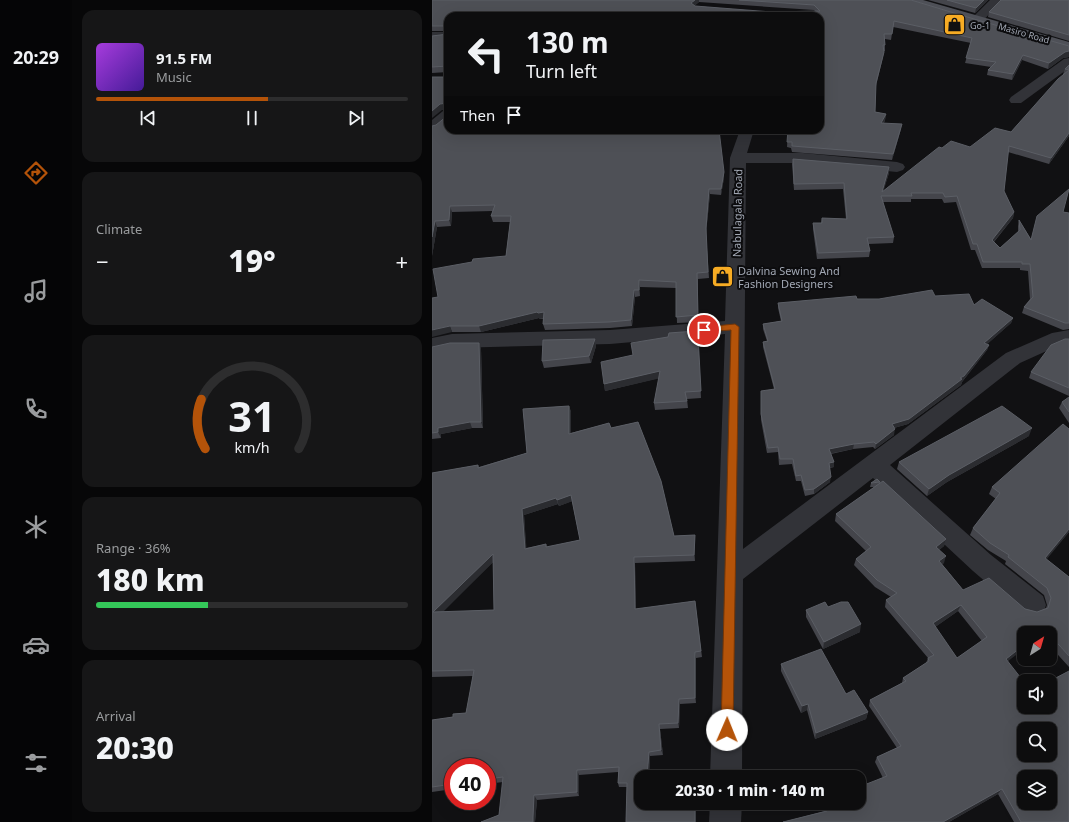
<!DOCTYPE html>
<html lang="en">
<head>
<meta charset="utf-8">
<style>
	:root { --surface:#0d0d0e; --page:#161617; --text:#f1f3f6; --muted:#9a9c9e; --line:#2d2d2e; --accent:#b45309 }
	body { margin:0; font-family:"Noto Sans",sans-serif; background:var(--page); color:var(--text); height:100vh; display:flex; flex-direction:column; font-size:15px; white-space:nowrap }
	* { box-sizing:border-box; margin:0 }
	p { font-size:13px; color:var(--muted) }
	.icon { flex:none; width:22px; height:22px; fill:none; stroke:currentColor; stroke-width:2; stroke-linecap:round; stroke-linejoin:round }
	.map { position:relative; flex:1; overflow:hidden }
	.panel { display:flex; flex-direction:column; gap:10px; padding:10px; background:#070708; width:360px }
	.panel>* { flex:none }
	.top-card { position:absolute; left:12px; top:12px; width:380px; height:122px; border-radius:12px; box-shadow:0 4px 16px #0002,0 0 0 1px var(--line); background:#0d0d0e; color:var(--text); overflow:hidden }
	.needle { width:26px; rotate:37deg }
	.tools { position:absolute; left:585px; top:626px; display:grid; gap:8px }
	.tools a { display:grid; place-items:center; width:40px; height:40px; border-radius:8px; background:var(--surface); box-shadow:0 4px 16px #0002,0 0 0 1px var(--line); font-size:20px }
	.speed { position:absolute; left:12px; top:758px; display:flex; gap:8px; font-size:20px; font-weight:700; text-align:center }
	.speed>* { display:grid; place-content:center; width:52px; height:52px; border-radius:50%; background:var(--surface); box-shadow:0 4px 16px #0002,0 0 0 1px var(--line); line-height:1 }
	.speed .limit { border:6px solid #d22; background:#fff; color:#111 }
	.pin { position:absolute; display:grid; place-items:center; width:34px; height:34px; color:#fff; margin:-17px; border:2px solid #fff; border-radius:50%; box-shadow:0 1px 4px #0007 }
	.me { position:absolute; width:44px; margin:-22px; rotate:1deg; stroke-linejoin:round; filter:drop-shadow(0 0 3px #0008) }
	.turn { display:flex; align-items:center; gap:14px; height:84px; padding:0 16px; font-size:18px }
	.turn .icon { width:52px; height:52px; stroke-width:2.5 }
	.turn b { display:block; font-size:28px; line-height:34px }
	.then { display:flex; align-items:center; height:38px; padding:0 16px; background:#0003; gap:8px; font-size:15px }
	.big { font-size:30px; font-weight:800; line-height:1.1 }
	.panel .widget { flex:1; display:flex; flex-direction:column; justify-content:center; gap:6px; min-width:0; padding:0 14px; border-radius:12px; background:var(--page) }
	.panel .dial { align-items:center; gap:0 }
	.dial svg { height:104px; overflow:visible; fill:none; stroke:var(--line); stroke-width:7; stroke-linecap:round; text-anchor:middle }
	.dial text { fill:var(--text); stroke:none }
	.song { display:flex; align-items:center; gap:12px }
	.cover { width:48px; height:48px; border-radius:6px; background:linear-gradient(135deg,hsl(280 70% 55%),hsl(260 70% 35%)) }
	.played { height:4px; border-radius:2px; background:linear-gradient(90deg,var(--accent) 55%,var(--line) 55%) }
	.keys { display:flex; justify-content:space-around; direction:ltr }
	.heat { display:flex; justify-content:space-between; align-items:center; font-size:22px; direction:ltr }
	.charge { height:6px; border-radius:3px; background:linear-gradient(90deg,#34c759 36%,var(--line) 0) }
	.trip { position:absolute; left:202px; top:770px; width:232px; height:40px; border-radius:12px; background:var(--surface); box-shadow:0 4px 16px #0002,0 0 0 1px var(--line); font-weight:800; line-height:40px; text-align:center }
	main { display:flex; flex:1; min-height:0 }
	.tabs { display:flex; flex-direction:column; width:72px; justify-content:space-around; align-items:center; background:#050506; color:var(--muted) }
	.tabs .icon { width:28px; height:28px }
	.tabs .selected { color:var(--accent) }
	.tabs b { font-size:18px; color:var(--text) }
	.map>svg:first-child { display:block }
</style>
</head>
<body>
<main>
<nav class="tabs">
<b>20:29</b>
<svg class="icon selected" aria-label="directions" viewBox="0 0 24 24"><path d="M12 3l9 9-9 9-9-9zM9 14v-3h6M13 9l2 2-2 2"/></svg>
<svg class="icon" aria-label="music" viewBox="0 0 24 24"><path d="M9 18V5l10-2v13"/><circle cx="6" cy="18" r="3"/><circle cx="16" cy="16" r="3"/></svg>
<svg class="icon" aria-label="phone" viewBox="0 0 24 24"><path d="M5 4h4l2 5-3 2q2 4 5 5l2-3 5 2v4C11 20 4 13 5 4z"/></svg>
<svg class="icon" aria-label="climate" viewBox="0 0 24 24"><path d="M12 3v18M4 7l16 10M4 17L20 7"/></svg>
<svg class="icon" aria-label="car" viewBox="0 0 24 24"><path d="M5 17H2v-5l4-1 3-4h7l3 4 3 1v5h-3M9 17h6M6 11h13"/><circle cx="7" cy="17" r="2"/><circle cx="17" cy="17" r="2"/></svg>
<svg class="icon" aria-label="filters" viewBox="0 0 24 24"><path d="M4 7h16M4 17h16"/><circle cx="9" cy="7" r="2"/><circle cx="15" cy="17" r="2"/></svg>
</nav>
<section class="panel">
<div class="widget">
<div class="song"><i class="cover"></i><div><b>91.5 FM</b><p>Music</p></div></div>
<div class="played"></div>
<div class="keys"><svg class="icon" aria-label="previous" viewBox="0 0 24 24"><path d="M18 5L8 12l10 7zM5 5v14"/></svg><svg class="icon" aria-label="pause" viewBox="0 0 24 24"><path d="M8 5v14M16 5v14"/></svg><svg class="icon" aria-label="next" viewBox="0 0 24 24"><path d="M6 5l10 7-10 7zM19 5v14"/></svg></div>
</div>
<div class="widget"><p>Climate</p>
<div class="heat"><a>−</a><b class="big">19°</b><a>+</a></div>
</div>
<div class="widget dial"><svg viewBox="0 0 100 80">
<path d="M14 69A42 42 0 1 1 86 69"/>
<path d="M14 69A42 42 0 0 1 11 31" stroke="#b45309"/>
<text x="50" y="56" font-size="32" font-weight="700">31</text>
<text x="50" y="72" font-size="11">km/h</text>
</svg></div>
<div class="widget"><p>Range · 36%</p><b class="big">180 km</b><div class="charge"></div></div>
<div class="widget"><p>Arrival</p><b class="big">20:30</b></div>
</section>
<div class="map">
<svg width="637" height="822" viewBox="0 0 637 822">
	<rect width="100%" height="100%" fill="#111113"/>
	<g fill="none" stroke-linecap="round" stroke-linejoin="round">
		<g fill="#323338" fill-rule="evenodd">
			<path d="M558 0H570L549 23H541L539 20 541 17Z"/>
			<path d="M0 32H16V38L0 41Z"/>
			<path d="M637 58V68L589 103H579L577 100 579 97 632 59Z"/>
			<path d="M16 110V121L5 130 0 131V120L11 111Z"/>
			<path d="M308 130H322L315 153H371L465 162 471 164 473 167 471 170 465 172 371 163H314L311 549 574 353 620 333 637 330V344H630L588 363 458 465 559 555 611 596 614 605 611 614 601 617 591 614 541 571 441 478 311 579 310 777H278L293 334 178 344 20 348 0 352V338L20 334 178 330 293 321 298 158Z"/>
			<path d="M278 803H310L309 822H277Z"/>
		</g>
		<path fill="#4e5057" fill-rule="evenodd" d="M472 0H491L637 42V50L474 2Z"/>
	</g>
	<g fill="#44454b" fill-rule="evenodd">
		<path d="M0 0H479L542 19 637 46V57L631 58 616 69 590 60 580 80 555 75 556 70 559 67 533 63 539 43 461 27 459 40 453 39V51H452L451 57 444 86 443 112 454 114 453 120 452 123 469 129 460 160 360 152 359 148 355 147 356 130H388V16H16L292 172V178L289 195 278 194 274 233 277 278 266 279V322L245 323 244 288 208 287V296L203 297 200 326 178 328 113 330 111 324V319H107V318L49 332H20L6 297 74 256 78 222H61L59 216 61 211 20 212 19 226 5 227 0 256 4 125 15 116V109L10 110 16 77V72L0 73V36L16 34V31H0ZM267 2 382 10 383 11 340 12 262 6Z"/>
		<path d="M496 0H556L543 13Z"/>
		<path d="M637 0V41L556 17 557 12Z"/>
		<path d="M637 65V136L617 164 576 152 572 191 582 212 581 218 562 242 568 248 586 232V226L587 220 599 239 631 212 637 213V329L631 330 590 313 592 307 598 299 596 271 588 270V268H550L543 250H539L524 202 512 203 510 199H479V202H451L462 237 461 243 436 244 438 251 437 257 385 259 381 229V223H389L390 218 414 219 411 189 362 190 360 164 361 159 457 173 451 191 510 148 538 147 579 132 632 74H631L633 69Z"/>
		<path d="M503 296 542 305 581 318 579 323 555 344 557 345 555 350 530 382 529 385 476 424 462 428V435L443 449 441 447 421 449 399 454 402 462V467L398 468V482L382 494 373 496 369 481H364L360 464 347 465 346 452 335 453 329 420V396L342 389 331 347V342L335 341 331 329V324L349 321 346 308V303L425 299H447Z"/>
		<path d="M265 336H266L269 398 255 399 256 408 223 410 222 403 227 378 173 391 172 384 201 355Z"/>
		<path d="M163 339 164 346 159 363 112 368 110 361Z"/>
		<path d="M637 339V396L597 378 599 372Z"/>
		<path d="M47 343 49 349 51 428H40L9 434V438L0 439V347Z"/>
		<path d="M637 397V423L627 408 630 402Z"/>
		<path d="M137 406 139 412V433L177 423 179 428 206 422 229 481 242 536 263 535V561L203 563 204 609 263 601 270 657 264 658V703L248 704 247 728 228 729 231 755 218 756 217 777H209V803H264V822H194L195 787H187L186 783V772L147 775V796L105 800 103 822H49L67 815 71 782 55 784V767H21V789L0 792V720L21 717V714L34 713 41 676 0 677V473L46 465 47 467 95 453 91 409ZM140 501 148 540 115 547 114 544 94 548 92 515 126 504 127 506ZM61 562 62 610 10 612Z"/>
		<path d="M597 436 515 482 495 496 465 469 467 462Z"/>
		<path d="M448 482V483L514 539 512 546 507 550 512 563 510 564 531 590 605 612 614 608 615 605 612 595 573 564 574 561 556 550 538 535 541 528 564 499 557 494 560 487 637 532 614 559 637 577V667L618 646V633H592L576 661 637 822H582L566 794 517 822H351L393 811 391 803H427L451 778 443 762 445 757 465 748 437 706 438 700 470 683 471 678 494 663 496 658 453 607 454 600 459 597 443 587 422 565 424 559 434 551 403 521 404 514 443 487H438L439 483ZM526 611 550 641 525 658 503 627Z"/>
		<path d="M396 607 428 632 391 649 374 617V610Z"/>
		<path d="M349 664 414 694 436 712 434 719 383 739 375 710 369 713 349 671Z"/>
	</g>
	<g fill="#2b2c30">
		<path d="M263 0H267V2L260 8 259 3Z"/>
		<path d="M552 0H556L543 13 544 8Z"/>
		<path d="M637 51V57L631 58 616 69 617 63 633 52Z"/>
		<path d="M591 55 590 60 580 80 581 74Z"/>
		<path d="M15 103 16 109 10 110 0 118V111L8 104Z"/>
		<path d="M454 114 453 120 449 128V123Z"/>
		<path d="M470 124 469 129 460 160 461 154Z"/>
		<path d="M637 133V136L617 164 619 158Z"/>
		<path d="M457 167V173L450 196V192Z"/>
		<path d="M292 172V178L289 195V189Z"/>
		<path d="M277 189 278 194 274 234V228Z"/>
		<path d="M18 206 20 212 19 226 17 220Z"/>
		<path d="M582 212 581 218 558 246 560 240Z"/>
		<path d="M3 221 5 227 0 256V237Z"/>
		<path d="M207 280 208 287V296L207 290Z"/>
		<path d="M202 290 203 297 200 326 199 320Z"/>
		<path d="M105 312H112L113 318 107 319V318L49 332 47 326Z"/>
		<path d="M581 318 579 323 551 348 552 343Z"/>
		<path d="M18 326 20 332 0 337V330Z"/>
		<path d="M163 339 164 346 159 363 157 356Z"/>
		<path d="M47 343 49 349 51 428 49 422Z"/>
		<path d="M557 345 555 350 530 382 529 385 476 424 458 429 460 424 528 378Z"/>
		<path d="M228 371 229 378 173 391 172 384Z"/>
		<path d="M137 406 139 412V440L137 434Z"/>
		<path d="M38 422 40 428 9 434V438L6 432V428Z"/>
		<path d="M600 428 597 436 515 482 495 496 497 489 517 475Z"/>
		<path d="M463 429 462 435 443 449 444 444Z"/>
		<path d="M422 444 421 449 396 454 397 449Z"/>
		<path d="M402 462V467L396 468 397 463Z"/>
		<path d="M399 477 398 482 382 494V489Z"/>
		<path d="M139 495 141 501 127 506 125 500Z"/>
		<path d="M124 498 126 504 92 515 95 555 93 549 90 509Z"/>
		<path d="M637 529V532L610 565 613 558Z"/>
		<path d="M263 535V561L262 555Z"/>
		<path d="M514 539 512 546 502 554 504 547Z"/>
		<path d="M61 554 64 559 5 618 1 612Z"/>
		<path d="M514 556 512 563 505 567 507 561Z"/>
		<path d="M202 557 203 563 204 615 203 609Z"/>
		<path d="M529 605 526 611 499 630 501 623Z"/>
		<path d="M429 624 428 632 391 649 392 642Z"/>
		<path d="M592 645V649L571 665 574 659Z"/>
		<path d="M263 652 264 658V703L263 698Z"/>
		<path d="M247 699 248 704 247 728 246 723Z"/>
		<path d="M376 704 375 710 369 713 370 706Z"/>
		<path d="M436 712 434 719 383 739 384 733Z"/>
		<path d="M227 724 228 729 231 755 229 750Z"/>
		<path d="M217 752 218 756 217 777H215Z"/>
		<path d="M145 770 147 775V796L145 792Z"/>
		<path d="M570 789 566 794 517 822H511Z"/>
		<path d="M102 795 105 800 103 822H101V817Z"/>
		<rect x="263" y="803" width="1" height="19"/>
	</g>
	<g fill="#4e5056" stroke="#5b5e65" fill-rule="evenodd">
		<path d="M0 0H263L259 3 263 6 340 12 388 11 382 5 307 0H479L542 19 637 46V51L633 52 617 63 591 55 581 74 556 70 564 62 534 58 540 38 462 21 460 34H452L453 45H451L452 52 444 83 443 112 454 114 449 123 470 124 461 154 360 146V142H355L356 130H388V16H16V130H287L292 172 289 189H277L274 228 276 272 265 273 266 315 244 317V282L207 280V290H202L199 320 177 322 111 324 112 312 106 313 105 312 47 326H18L0 330V298L6 297 1 269 40 262 41 259 74 256 79 216H59L63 205 18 206 17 220 3 221 0 237V126L4 125 15 116V103L8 104 0 111V77H16V66L0 67V36L16 34V26H0Z"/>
		<path d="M515 0H552L544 8Z"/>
		<path d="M569 0H637V35L557 12Z"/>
		<path d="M637 65V70L633 69Z"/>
		<path d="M637 70V133L619 158 577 146 572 191 582 212 560 240 568 248 588 230 587 220 599 240 605 216 637 189 631 212 637 213V323H633L592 307 601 297 598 264H590V262H551L545 244H541L525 196 513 197 511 193H479L480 196H449L462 237 435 238 438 251 386 253 381 223H390V218L415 219 412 183 362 184 361 159 457 167 450 192 507 147 510 148 519 141 538 147 563 128 579 132 626 79Z"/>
		<path d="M500 290 503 296 537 294 542 305 550 299 581 318 552 343 557 345 532 376 528 378 530 379 477 419 460 424 463 429 444 444 442 442 422 444 397 449 402 462 397 463 399 477 382 489 373 490 369 475 364 476 361 459H348L346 447 336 448 329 414V391L343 389 331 342 336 341 331 324 350 321 346 303 424 296 425 299H447Z"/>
		<path d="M264 331V336H266L269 391 253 392 255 401 222 403 228 371 172 384 169 362 201 355 199 343 236 337 237 333Z"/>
		<path d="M163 339 157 356 110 361 111 340Z"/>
		<path d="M633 339H637V388L599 372 619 345Z"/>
		<path d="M18 343H47L49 422H38L6 428V432L0 433V347Z"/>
		<path d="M637 397V412L630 402Z"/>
		<path d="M137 406V434L177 423 179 428 206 422 229 481 242 536 263 535 262 555 202 557 203 609 263 601 269 651 263 652V698L247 699 246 723 227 724 229 750 217 752 215 777H209V803H263V822H194L195 783H186L187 767 145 770V792L102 795 101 817V822H49L67 815 71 777 55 779V767H21V784L0 787V720L21 717V714L34 713 42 670 0 671V473L46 465V468L95 453 91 409ZM139 495 148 540 114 547V544L93 549 90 509 124 498 125 500ZM61 554 62 610 1 612Z"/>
		<path d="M570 406 600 428 517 475 497 489 467 462Z"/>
		<path d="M631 424 637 429V529L613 558 637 577V656L618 635V633H616L613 629 608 633H592V645L574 659 592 682V707H618V681L637 671V822H589L570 789 511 822H351L395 811 393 803H427V787L455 776 445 757 469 746 438 700 474 681 471 678 497 661 496 658 502 655 454 600 465 593 445 580 424 559 439 547 404 514 451 481 514 539 504 547 514 556 507 561 531 590 557 578 593 609 605 612 616 608 619 598 615 588 576 557 577 555 558 543 541 528 568 493 560 487ZM529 605 555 637 525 658 501 623ZM592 729H618V755H592ZM592 777H618V803H592Z"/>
		<path d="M445 479 448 482 439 483Z"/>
		<path d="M393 602 396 607 409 602H416L429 624 392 642 374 610Z"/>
		<path d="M389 649 414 694 422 690 436 712 384 733 376 704 370 706 349 664Z"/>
	</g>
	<path fill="#b45309" stroke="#753606" d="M303 324 307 327 301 730 299 735 295 736 291 735 289 730 299 330 272 332 267 330 272 327Z"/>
	<defs>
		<symbol id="shop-square" viewBox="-11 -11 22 22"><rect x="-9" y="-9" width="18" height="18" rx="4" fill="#f7ac24" stroke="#0c0c0e"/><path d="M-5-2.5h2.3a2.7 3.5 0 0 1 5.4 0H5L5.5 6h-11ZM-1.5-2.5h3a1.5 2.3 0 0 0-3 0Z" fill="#111"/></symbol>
	</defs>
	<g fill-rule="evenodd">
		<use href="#shop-square" x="510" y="12" width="25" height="25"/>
		<use href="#shop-square" x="278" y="264" width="25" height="25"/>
	</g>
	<g text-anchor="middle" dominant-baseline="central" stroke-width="4" stroke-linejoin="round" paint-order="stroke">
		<g font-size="9" fill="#a2a8b4" stroke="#0c0c0e" text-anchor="start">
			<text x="538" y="25">Go-1</text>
		</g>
		<g font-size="9" fill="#a2a8b4" stroke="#0c0c0e">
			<text transform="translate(592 33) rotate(16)">Masiro Road</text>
		</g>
		<g font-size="11" fill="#a2a8b4" stroke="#0c0c0e">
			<text transform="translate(305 213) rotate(-89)">Nabulagala Road</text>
		</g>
		<g font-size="11" fill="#a2a8b4" stroke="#0c0c0e" text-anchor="start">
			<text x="306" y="270">Dalvina Sewing And<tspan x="306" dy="13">Fashion Designers</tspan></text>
		</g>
	</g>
</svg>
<div class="tools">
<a><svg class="needle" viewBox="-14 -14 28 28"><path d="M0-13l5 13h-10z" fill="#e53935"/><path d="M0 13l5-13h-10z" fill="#9a9c9e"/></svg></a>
<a><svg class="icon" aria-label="sound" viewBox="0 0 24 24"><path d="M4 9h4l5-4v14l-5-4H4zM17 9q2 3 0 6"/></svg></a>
<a><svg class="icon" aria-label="search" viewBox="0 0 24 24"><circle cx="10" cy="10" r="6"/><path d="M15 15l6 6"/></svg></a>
<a><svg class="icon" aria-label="layers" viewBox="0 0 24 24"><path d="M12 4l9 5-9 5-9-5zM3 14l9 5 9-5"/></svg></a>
</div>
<div class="speed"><div class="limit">40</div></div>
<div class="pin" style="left:272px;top:330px;background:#d93025"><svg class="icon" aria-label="arrive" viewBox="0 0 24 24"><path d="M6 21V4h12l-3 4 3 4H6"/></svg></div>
<svg class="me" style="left:295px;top:730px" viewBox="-20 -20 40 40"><circle r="19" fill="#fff"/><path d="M0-13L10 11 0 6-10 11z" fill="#b45309"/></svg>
<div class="trip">20:30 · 1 min · 140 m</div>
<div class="top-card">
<div class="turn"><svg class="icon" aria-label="left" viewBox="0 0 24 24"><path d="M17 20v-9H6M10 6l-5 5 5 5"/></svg><div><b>130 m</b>Turn left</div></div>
<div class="then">Then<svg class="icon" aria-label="arrive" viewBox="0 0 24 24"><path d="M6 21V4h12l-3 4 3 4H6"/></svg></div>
</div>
</div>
</main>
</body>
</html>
